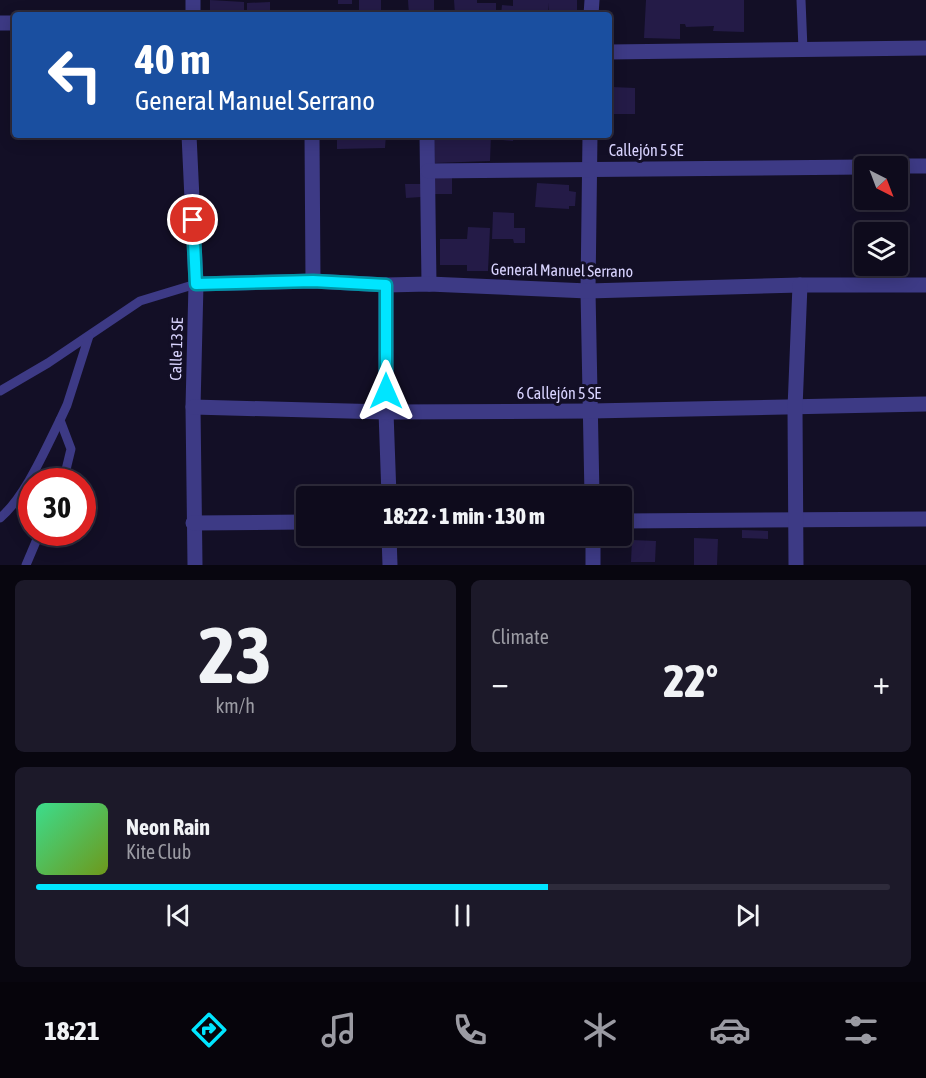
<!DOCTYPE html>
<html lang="en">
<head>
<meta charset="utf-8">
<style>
	:root { --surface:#0e0b1c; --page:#1c1929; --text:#f1f3f6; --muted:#9b9ba3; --line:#2e2b3b; --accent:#00e5ff }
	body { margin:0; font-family:"Asap Condensed",sans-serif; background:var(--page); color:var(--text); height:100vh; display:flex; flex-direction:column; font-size:22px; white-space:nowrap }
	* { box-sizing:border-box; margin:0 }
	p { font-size:20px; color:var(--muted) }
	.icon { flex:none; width:33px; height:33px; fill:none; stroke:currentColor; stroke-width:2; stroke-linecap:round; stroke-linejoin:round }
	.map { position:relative; height:565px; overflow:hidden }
	.drawer { display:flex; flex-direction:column; gap:15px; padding:15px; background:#08060f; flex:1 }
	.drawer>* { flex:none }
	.banner { position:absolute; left:12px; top:12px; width:600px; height:126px; border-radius:6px; box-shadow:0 3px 15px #0003,0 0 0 2px var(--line); background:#1a4fa0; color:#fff; overflow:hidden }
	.needle { width:39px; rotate:138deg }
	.fabs { position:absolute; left:854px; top:156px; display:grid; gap:12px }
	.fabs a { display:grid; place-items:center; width:54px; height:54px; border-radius:6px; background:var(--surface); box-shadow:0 3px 15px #0003,0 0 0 2px var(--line); font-size:30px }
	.speed { position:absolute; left:18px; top:468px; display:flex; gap:12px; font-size:30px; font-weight:700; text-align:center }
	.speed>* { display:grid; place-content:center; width:78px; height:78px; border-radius:50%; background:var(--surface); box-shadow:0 3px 15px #0003,0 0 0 2px var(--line); line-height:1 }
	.speed .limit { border:9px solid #d22; background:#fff; color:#111 }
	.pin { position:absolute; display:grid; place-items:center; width:51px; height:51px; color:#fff; margin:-26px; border:3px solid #fff; border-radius:50%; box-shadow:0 2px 6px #0007 }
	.me { position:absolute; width:66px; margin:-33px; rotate:0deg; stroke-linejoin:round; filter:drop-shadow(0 0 4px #0008) }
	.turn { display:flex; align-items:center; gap:21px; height:126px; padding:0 24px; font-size:27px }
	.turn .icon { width:78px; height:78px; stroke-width:2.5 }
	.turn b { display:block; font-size:42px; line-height:51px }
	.big { font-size:45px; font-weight:800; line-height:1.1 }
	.drawer .card { flex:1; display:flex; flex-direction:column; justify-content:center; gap:9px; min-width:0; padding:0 21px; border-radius:9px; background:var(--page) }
	.drawer .dial { align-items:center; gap:0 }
	.dial b { font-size:78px; line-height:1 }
	.song { display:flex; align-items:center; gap:18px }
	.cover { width:72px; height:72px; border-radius:9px; background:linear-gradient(135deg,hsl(150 70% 55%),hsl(80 70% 35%)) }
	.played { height:6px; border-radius:3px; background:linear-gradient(90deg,var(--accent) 60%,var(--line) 60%) }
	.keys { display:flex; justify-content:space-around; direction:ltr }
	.heat { display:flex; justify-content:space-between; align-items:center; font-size:33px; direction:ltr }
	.drawer .tiles { flex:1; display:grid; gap:15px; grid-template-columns:1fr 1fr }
	.card:last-child { grid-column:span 2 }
	.trip { position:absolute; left:296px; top:486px; width:336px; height:60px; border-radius:6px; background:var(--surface); box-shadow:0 3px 15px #0003,0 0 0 2px var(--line); font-weight:800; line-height:60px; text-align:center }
	.tab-bar { display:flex; height:96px; justify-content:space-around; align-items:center; background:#06040b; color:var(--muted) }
	.tab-bar .icon { width:42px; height:42px }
	.tab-bar .active { color:var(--accent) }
	.tab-bar b { font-size:27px; color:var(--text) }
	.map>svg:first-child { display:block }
</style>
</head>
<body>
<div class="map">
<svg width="926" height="565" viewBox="0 0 926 565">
	<rect width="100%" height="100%" fill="#130f26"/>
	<g fill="#241b47">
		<path d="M210 0 244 2V15H210Z"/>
		<rect x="338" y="0" width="14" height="4"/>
		<rect x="359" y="0" width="22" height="15"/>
		<path d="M408 0H434V15H409Z"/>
		<path d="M454 0H477V3H496V15H455Z"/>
		<path d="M513 0H577V14L549 15V3L548 15H501L502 5 513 6Z"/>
		<path d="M646 0H744V32L713 31 714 26 686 27 685 24H680V39L644 38Z"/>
		<path d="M270 2V15H247V3Z"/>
		<path d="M612 87 635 88V114H612Z"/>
		<path d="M337 135H386L385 148 337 149Z"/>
		<path d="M434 135H491L490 161 435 163Z"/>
		<path d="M502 135H514L513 141 502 140Z"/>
		<rect x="433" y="177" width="19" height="17"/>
		<path d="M537 183 569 185V191L576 192 575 206H569V209L535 207Z"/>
		<path d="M405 184H421V197L406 198Z"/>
		<path d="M493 212 514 213V228H525V243H514L513 239H492Z"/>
		<path d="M468 227 490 228 488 271H467V265H440V239H467Z"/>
		<path d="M742 530 768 531V539L742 538Z"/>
		<path d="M694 538 718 539 717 565H694Z"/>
		<path d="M632 540 656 541 655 562H631Z"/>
	</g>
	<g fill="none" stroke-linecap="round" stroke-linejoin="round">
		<g stroke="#3d3a85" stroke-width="9">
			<path d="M801 0 803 49"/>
			<path d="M0 391 48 363 140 301 196 284"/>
			<path d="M63 482 71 449 60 420 67 405 89 336"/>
			<path d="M0 518C25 497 45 450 60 420"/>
			<path d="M26 565 40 532"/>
		</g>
		<g stroke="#3d3a85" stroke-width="15">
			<path d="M193 15V0"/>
			<path d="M591 15 592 0"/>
			<path d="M0 23H15"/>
			<path d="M609 52 926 48"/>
			<path d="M189 135 196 284 193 407 195 565"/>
			<path d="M312 135 313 281"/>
			<path d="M427 135 429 284"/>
			<path d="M590 135 588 291 592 496"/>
			<path d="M878 166H926"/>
			<path d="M428 171 864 167"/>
			<path d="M196 284 313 281 386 285 429 284 588 291 800 285H926"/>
			<path d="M386 285V412L389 496"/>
			<path d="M193 407 386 412 591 411 926 404"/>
			<path d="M621 521 926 519"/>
			<path d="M193 523 306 522"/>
			<path d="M389 536 390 565"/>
			<path d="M593 536V565"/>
			<path d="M796 565 795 408 800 285"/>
		</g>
	</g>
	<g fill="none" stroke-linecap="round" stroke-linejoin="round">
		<defs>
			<path id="route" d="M193 220 196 284 313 281 386 285V391"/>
		</defs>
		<use href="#route" stroke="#0095a6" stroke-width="15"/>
		<use href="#route" stroke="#00e5ff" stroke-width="10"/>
	</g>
	<g text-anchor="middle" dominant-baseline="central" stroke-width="6" stroke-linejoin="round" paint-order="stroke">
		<g font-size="16" fill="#d9d4ff" stroke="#130f26">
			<text x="646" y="150">Callejón 5 SE</text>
			<text transform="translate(562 270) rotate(1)">General Manuel Serrano</text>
			<text transform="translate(176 349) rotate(-88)">Calle 13 SE</text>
			<text x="559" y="393">6 Callejón 5 SE</text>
		</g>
	</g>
</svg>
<div class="fabs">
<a><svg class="needle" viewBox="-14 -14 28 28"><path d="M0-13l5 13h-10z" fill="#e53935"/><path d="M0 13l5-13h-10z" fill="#9b9ba3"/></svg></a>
<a><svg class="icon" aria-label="layers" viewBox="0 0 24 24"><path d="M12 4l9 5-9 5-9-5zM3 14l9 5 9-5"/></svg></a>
</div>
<div class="speed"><div class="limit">30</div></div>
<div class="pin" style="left:193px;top:220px;background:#d93025"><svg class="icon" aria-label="arrive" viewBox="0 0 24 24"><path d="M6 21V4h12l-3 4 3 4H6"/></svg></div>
<svg class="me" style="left:386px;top:391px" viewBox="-20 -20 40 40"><path d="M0-17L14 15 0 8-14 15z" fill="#00e5ff" stroke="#fff" stroke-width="4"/></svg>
<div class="trip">18:22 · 1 min · 130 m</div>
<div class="banner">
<div class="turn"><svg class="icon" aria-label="left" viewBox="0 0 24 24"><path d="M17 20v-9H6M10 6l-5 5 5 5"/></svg><div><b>40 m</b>General Manuel Serrano</div></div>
</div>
</div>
<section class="drawer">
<div class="tiles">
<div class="card dial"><b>23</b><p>km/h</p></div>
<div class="card"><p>Climate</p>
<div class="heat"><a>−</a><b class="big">22°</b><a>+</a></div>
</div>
<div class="card">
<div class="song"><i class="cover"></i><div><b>Neon Rain</b><p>Kite Club</p></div></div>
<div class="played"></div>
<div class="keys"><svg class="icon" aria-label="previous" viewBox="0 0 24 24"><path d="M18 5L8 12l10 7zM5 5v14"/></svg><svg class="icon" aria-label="pause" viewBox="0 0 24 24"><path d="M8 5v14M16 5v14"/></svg><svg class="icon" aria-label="next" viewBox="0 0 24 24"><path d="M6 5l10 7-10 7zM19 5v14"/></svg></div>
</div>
</div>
</section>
<nav class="tab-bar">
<b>18:21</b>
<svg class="icon active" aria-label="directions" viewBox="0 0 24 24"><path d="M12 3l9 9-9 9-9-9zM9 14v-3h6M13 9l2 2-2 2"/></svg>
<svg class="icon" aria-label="music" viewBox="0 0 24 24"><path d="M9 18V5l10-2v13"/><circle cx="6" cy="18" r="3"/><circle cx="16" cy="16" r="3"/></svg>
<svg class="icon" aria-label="phone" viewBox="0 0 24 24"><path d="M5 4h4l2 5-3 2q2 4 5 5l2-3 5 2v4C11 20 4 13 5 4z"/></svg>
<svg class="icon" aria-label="climate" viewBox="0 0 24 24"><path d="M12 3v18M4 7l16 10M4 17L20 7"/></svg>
<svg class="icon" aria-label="car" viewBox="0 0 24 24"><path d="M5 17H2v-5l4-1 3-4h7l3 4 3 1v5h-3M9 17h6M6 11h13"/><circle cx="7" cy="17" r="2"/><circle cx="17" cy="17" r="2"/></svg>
<svg class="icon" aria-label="filters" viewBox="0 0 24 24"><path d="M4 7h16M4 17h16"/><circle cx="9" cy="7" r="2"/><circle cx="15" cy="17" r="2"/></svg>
</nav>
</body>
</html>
